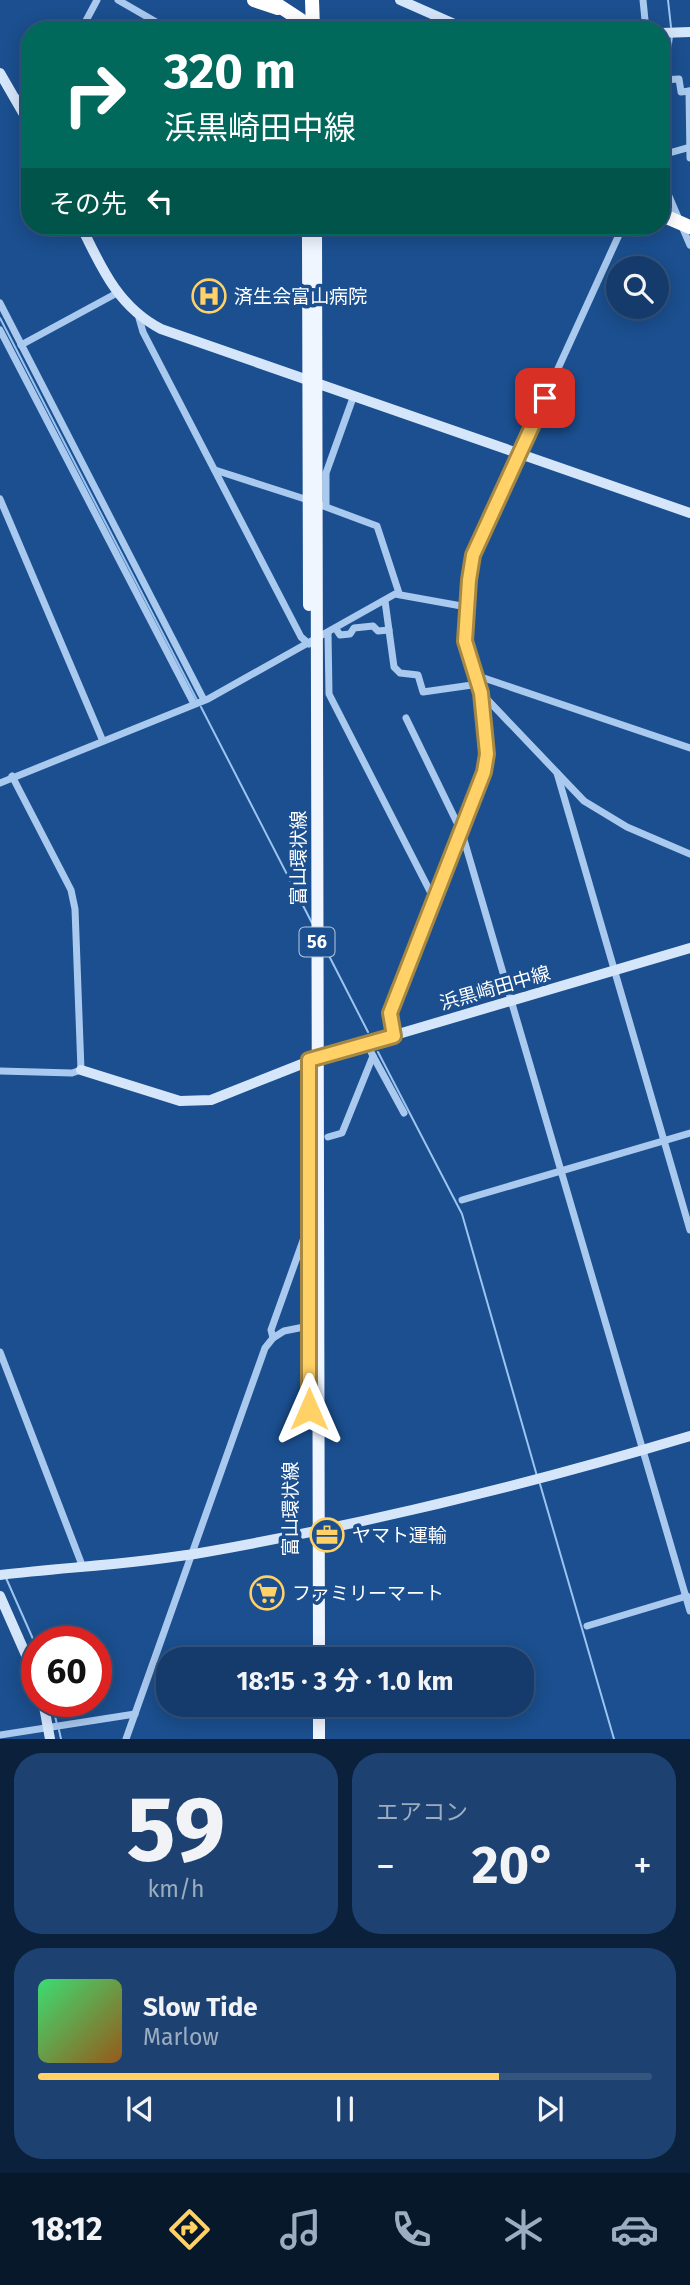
<!DOCTYPE html>
<html lang="ja">
<head>
<meta charset="utf-8">
<style>
	:root { --surface:#143b6b; --page:#1d4271; --text:#f1f3f6; --muted:#9dadc1; --line:#33557e; --accent:#ffd166 }
	body { margin:0; font-family:"Fira Sans","Noto Sans JP",sans-serif; background:var(--page); color:var(--text); height:100vh; display:flex; flex-direction:column; font-size:26px; white-space:nowrap }
	* { box-sizing:border-box; margin:0 }
	p { font-size:23px; color:var(--muted) }
	.icon { flex:none; width:38px; height:38px; fill:none; stroke:currentColor; stroke-width:2; stroke-linecap:round; stroke-linejoin:round }
	.map { position:relative; height:1739px; overflow:hidden }
	.details { display:flex; flex-direction:column; gap:14px; padding:14px; background:#0b203b; flex:1 }
	.details>* { flex:none }
	.top-card { position:absolute; left:21px; top:21px; width:649px; height:214px; border-radius:28px; box-shadow:0 4px 18px #0003,0 0 0 2px var(--line); background:#00695c; color:#fff; overflow:hidden }
	.controls { position:absolute; left:606px; top:256px; display:grid; gap:14px }
	.controls a { display:grid; place-items:center; width:63px; height:63px; border-radius:50%; background:var(--surface); box-shadow:0 4px 18px #0003,0 0 0 2px var(--line); font-size:35px }
	.speed { position:absolute; left:21px; top:1626px; display:flex; gap:14px; font-size:35px; font-weight:700; text-align:center }
	.speed>* { display:grid; place-content:center; width:91px; height:91px; border-radius:50%; background:var(--surface); box-shadow:0 4px 18px #0003,0 0 0 2px var(--line); line-height:1 }
	.speed .limit { border:10px solid #d22; background:#fff; color:#111 }
	.pin { position:absolute; display:grid; place-items:center; width:60px; height:60px; color:#fff; margin:-30px; border-radius:14px; box-shadow:0 4px 10px #0006 }
	.me { position:absolute; width:77px; margin:-38px; rotate:0deg; stroke-linejoin:round; filter:drop-shadow(0 0 5px #0008) }
	.turn { display:flex; align-items:center; gap:24px; height:147px; padding:0 28px; font-size:32px }
	.turn .icon { width:91px; height:91px; stroke-width:2.5 }
	.turn b { display:block; font-size:49px; line-height:60px }
	.then { display:flex; align-items:center; height:66px; padding:0 28px; background:#0003; gap:14px; font-size:26px }
	.big { font-size:52px; font-weight:700; line-height:1.1 }
	.details .card { flex:1; display:flex; flex-direction:column; justify-content:center; gap:10px; min-width:0; padding:0 24px; border-radius:28px; background:var(--page) }
	.details .dial { align-items:center; gap:0 }
	.dial b { font-size:91px; line-height:1 }
	.song { display:flex; align-items:center; gap:21px }
	.cover { width:84px; height:84px; border-radius:10px; background:linear-gradient(135deg,hsl(140 70% 55%),hsl(30 70% 35%)) }
	.played { height:7px; border-radius:4px; background:linear-gradient(90deg,var(--accent) 75%,var(--line) 75%) }
	.keys { display:flex; justify-content:space-around; direction:ltr }
	.heat { display:flex; justify-content:space-between; align-items:center; font-size:38px; direction:ltr }
	.details .tiles { flex:1; display:grid; gap:14px; grid-template-columns:1fr 1fr }
	.card:last-child { grid-column:span 2 }
	.trip { position:absolute; left:156px; top:1647px; width:378px; height:70px; border-radius:28px; background:var(--surface); box-shadow:0 4px 18px #0003,0 0 0 2px var(--line); font-weight:700; line-height:70px; text-align:center }
	.tab-bar { display:flex; height:112px; justify-content:space-around; align-items:center; background:#08182b; color:var(--muted) }
	.tab-bar .icon { width:49px; height:49px }
	.tab-bar .on { color:var(--accent) }
	.tab-bar b { font-size:32px; color:var(--text) }
	.map>svg:first-child { display:block }
</style>
</head>
<body>
<div class="map">
<svg width="690" height="1739" viewBox="0 0 690 1739">
	<rect width="100%" height="100%" fill="#1b4f8f"/>
	<g fill="none" stroke-linecap="round" stroke-linejoin="round">
		<g stroke="#9cc4f0" stroke-width="2">
			<path d="M668 0 671 27"/>
			<path d="M662 77 669 59 672 36"/>
			<path d="M662 106V146"/>
			<path d="M0 318 198 702"/>
			<path d="M201 707 312 923"/>
			<path d="M324 946 368 1032"/>
			<path d="M378 1052 462 1214 537 1476"/>
			<path d="M540 1484 614 1739"/>
			<path d="M6 1578 37 1648"/>
			<path d="M52 1701 57 1725"/>
			<path d="M59 1730 61 1739"/>
		</g>
		<g stroke="#a9c9ee" stroke-width="7">
			<path d="M118 0 170 30"/>
			<path d="M643 0 646 30"/>
			<path d="M81 30 97 0"/>
			<path d="M662 80 679 79 681 92 690 91"/>
			<path d="M689 91 690 158"/>
			<path d="M16 98 30 99"/>
			<path d="M662 155 690 147"/>
			<path d="M662 180 690 245"/>
			<path d="M0 303 204 700"/>
			<path d="M139 318 143 332 301 637 309 644"/>
			<path d="M0 330 194 704"/>
			<path d="M21 345 117 293"/>
			<path d="M215 470 308 500"/>
			<path d="M0 499 102 739"/>
			<path d="M318 504 377 526 399 593"/>
			<path d="M326 506V473L354 395"/>
			<path d="M385 601 394 667 400 673 418 675 423 692 479 684"/>
			<path d="M336 629 340 635 350 634 354 628 373 626 378 631 389 630"/>
			<path d="M328 633 329 694 435 901"/>
			<path d="M478 676 690 748"/>
			<path d="M482 694 584 801 627 827 690 854"/>
			<path d="M406 718 462 833 690 1611"/>
			<path d="M557 773 690 1230"/>
			<path d="M0 783 208 699 395 594 467 607"/>
			<path d="M394 1036 390 1013 484 772 487 754 481 693 465 641 473 555 623 226"/>
			<path d="M373 1056 404 1113"/>
			<path d="M0 1071 72 1073 81 1070 75 909 71 890 12 776"/>
			<path d="M328 1137 342 1133 373 1056 367 1044"/>
			<path d="M462 1200 690 1133"/>
			<path d="M273 1338 284 1331 309 1326"/>
			<path d="M0 1352 82 1565"/>
			<path d="M587 1626 687 1596"/>
			<path d="M0 1735 135 1714"/>
			<path d="M126 1739 265 1348 273 1338 271 1330 305 1235"/>
		</g>
		<g stroke="#d6e6fa" stroke-width="10">
			<path d="M400 0 468 30"/>
			<path d="M662 33 690 32"/>
			<path d="M0 73 30 125"/>
			<path d="M81 226C101 267 118 307 161 329L690 513"/>
			<path d="M81 1070 180 1101 211 1100 317 1058 690 948"/>
			<path d="M0 1575C68 1567 138 1564 206 1552 370 1523 530 1484 690 1436"/>
			<path d="M0 1596 37 1680"/>
			<path d="M43 1701 50 1739"/>
		</g>
		<g stroke="#f0f6ff" stroke-width="12">
			<path d="M316 226 319 1659"/>
			<path d="M308 235 309 605"/>
			<path d="M309 1323V1141"/>
			<path d="M319 1739V1704"/>
		</g>
		<g stroke="#fff" stroke-width="14">
			<path d="M254 0 278 8"/>
			<path d="M270 0 316 30"/>
			<path d="M312 0 313 28"/>
			<path d="M662 215 690 227"/>
		</g>
	</g>
	<g fill="none" stroke-linecap="round" stroke-linejoin="round">
		<defs>
			<path id="route" d="M309 1409V1060L394 1036 390 1013 484 772 487 754 481 693 465 641 469 580 473 555 545 398"/>
		</defs>
		<use href="#route" stroke="#a68842" stroke-width="18"/>
		<use href="#route" stroke="#ffd166" stroke-width="12"/>
	</g>
	<defs>
		<symbol id="hospital-ring" viewBox="-11 -11 22 22"><circle r="9.5" fill="#1b4f8f" stroke="#ffd166" stroke-width="1.5"/><path d="M-5-5h3v3.5h4V-5h3V5h-3V1.5h-4V5h-3Z" fill="#ffd166"/></symbol>
		<symbol id="office-ring" viewBox="-11 -11 22 22"><circle r="9.5" fill="#1b4f8f" stroke="#ffd166" stroke-width="1.5"/><path d="M-6-3h4V-5.5h4V-3h4V5H-6ZM-1-4.5V-3h2v-1.5ZM-6 0V1H6V0Z" fill="#ffd166"/></symbol>
		<symbol id="supermarket-ring" viewBox="-11 -11 22 22"><circle r="9.5" fill="#1b4f8f" stroke="#ffd166" stroke-width="1.5"/><path d="M-6-5.5h2.5l.6 2H6L4.5 2H-2.5L-4.4-4H-6ZM-1.5 3.2a1.3 1.3 0 1 0 .1 0ZM3 3.2a1.3 1.3 0 1 0 .1 0Z" fill="#ffd166"/></symbol>
	</defs>
	<g fill-rule="evenodd">
		<use href="#hospital-ring" x="190" y="277" width="38" height="38"/>
		<use href="#office-ring" x="308" y="1516" width="38" height="38"/>
		<use href="#supermarket-ring" x="248" y="1574" width="38" height="38"/>
	</g>
	<g text-anchor="middle" dominant-baseline="central" stroke-width="7" stroke-linejoin="round" paint-order="stroke">
		<rect fill="#1b4f8f" stroke="#bbcadd" stroke-width="2" x="299.5" y="927.5" width="35" height="29" rx="5"/>
		<g font-size="18" font-weight="bold" fill="#fff">
			<text x="317" y="942">56</text>
		</g>
		<g font-size="19" fill="#fff" stroke="#1b4f8f" text-anchor="start">
			<text x="234" y="296">済生会富山病院</text>
			<text x="352" y="1535">ヤマト運輸</text>
			<text x="292" y="1593">ファミリーマート</text>
		</g>
		<g font-size="19" fill="#fff" stroke="#1b4f8f">
			<text transform="translate(298 858) rotate(-90)">富山環状線</text>
			<text transform="translate(495 988) rotate(-16)">浜黒崎田中線</text>
			<text transform="translate(290 1509) rotate(-90)">富山環状線</text>
		</g>
	</g>
</svg>
<div class="controls">
<a><svg class="icon" aria-label="search" viewBox="0 0 24 24"><circle cx="10" cy="10" r="6"/><path d="M15 15l6 6"/></svg></a>
</div>
<div class="speed"><div class="limit">60</div></div>
<div class="pin" style="left:545px;top:398px;background:#d93025"><svg class="icon" aria-label="arrive" viewBox="0 0 24 24"><path d="M6 21V4h12l-3 4 3 4H6"/></svg></div>
<svg class="me" style="left:309px;top:1409px" viewBox="-20 -20 40 40"><path d="M0-17L14 15 0 8-14 15z" fill="#ffd166" stroke="#fff" stroke-width="4"/></svg>
<div class="trip">18:15 · 3 分 · 1.0 km</div>
<div class="top-card">
<div class="turn"><svg class="icon" aria-label="right" viewBox="0 0 24 24"><path d="M7 20v-9h11M14 6l5 5-5 5"/></svg><div><b>320 m</b>浜黒崎田中線</div></div>
<div class="then">その先<svg class="icon" aria-label="left" viewBox="0 0 24 24"><path d="M17 20v-9H6M10 6l-5 5 5 5"/></svg></div>
</div>
</div>
<section class="details">
<div class="tiles">
<div class="card dial"><b>59</b><p>km/h</p></div>
<div class="card"><p>エアコン</p>
<div class="heat"><a>−</a><b class="big">20°</b><a>+</a></div>
</div>
<div class="card">
<div class="song"><i class="cover"></i><div><b>Slow Tide</b><p>Marlow</p></div></div>
<div class="played"></div>
<div class="keys"><svg class="icon" aria-label="previous" viewBox="0 0 24 24"><path d="M18 5L8 12l10 7zM5 5v14"/></svg><svg class="icon" aria-label="pause" viewBox="0 0 24 24"><path d="M8 5v14M16 5v14"/></svg><svg class="icon" aria-label="next" viewBox="0 0 24 24"><path d="M6 5l10 7-10 7zM19 5v14"/></svg></div>
</div>
</div>
</section>
<nav class="tab-bar">
<b>18:12</b>
<svg class="icon on" aria-label="directions" viewBox="0 0 24 24"><path d="M12 3l9 9-9 9-9-9zM9 14v-3h6M13 9l2 2-2 2"/></svg>
<svg class="icon" aria-label="music" viewBox="0 0 24 24"><path d="M9 18V5l10-2v13"/><circle cx="6" cy="18" r="3"/><circle cx="16" cy="16" r="3"/></svg>
<svg class="icon" aria-label="phone" viewBox="0 0 24 24"><path d="M5 4h4l2 5-3 2q2 4 5 5l2-3 5 2v4C11 20 4 13 5 4z"/></svg>
<svg class="icon" aria-label="climate" viewBox="0 0 24 24"><path d="M12 3v18M4 7l16 10M4 17L20 7"/></svg>
<svg class="icon" aria-label="car" viewBox="0 0 24 24"><path d="M5 17H2v-5l4-1 3-4h7l3 4 3 1v5h-3M9 17h6M6 11h13"/><circle cx="7" cy="17" r="2"/><circle cx="17" cy="17" r="2"/></svg>
</nav>
</body>
</html>
